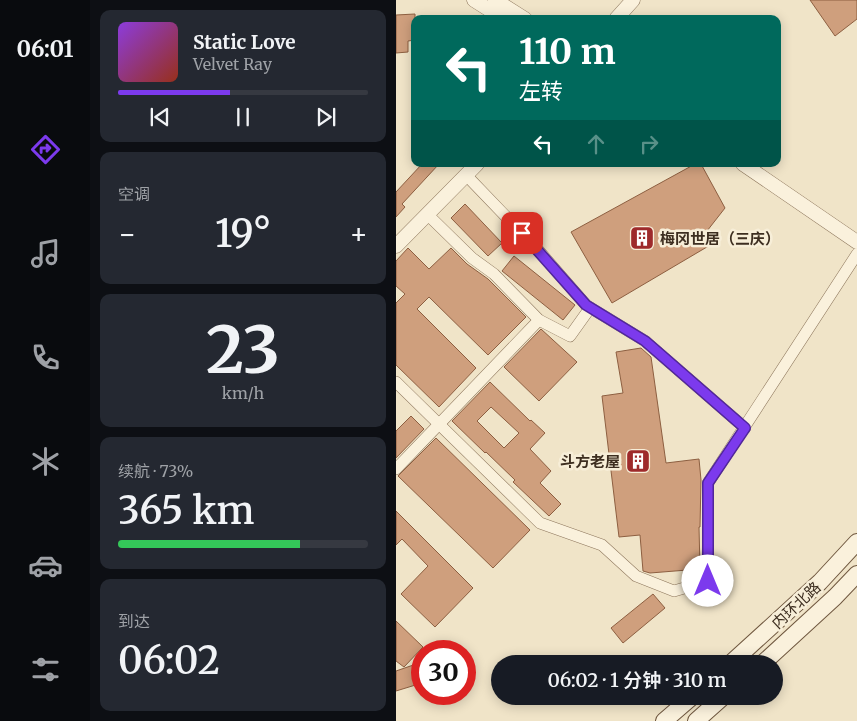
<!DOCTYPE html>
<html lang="zh">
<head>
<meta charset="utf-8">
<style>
	:root { --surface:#171b24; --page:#242831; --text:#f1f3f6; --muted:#9ea1a6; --line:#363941; --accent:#7c3aed }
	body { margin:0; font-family:Merriweather,"Noto Sans SC",serif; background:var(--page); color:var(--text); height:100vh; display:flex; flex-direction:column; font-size:19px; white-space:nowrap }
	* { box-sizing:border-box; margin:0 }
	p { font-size:16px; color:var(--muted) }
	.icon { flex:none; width:28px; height:28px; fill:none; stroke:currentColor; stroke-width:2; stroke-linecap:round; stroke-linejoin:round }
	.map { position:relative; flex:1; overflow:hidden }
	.details { display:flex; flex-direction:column; gap:10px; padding:10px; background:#0d0f14; width:306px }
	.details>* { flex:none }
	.banner { position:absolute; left:15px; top:15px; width:370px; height:152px; border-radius:10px; box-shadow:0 2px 12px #0003; background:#00695c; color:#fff; overflow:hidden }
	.speed { position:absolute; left:15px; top:640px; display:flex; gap:10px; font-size:25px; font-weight:700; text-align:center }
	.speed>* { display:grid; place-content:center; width:65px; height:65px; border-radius:50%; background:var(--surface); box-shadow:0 2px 12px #0003; line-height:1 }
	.speed .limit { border:8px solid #d22; background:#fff; color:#111 }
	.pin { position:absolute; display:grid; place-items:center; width:42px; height:42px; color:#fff; margin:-21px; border-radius:10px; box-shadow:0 2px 8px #0006 }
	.me { position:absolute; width:55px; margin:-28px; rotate:0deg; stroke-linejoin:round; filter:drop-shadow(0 0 4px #0008) }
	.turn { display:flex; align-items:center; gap:18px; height:105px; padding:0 25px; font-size:22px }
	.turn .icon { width:65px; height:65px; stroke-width:2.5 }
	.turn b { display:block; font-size:35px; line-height:42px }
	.lanes { display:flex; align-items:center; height:48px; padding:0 25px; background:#0003; justify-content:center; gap:25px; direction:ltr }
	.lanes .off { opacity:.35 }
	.big { font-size:38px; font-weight:600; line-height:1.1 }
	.details .card { flex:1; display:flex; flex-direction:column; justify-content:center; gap:8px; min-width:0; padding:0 18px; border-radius:10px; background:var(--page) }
	.details .dial { align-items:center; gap:0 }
	.dial b { font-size:65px; line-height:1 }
	.song { display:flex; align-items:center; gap:15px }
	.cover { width:60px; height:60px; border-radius:8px; background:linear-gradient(135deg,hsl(270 70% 55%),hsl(10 70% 35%)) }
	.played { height:5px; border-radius:2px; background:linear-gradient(90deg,var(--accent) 45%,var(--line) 45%) }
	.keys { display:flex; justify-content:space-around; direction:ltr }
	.heat { display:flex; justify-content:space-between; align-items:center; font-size:28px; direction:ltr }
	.charge { height:8px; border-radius:4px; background:linear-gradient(90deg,#34c759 73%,var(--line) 0) }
	.trip { position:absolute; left:95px; top:655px; width:292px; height:50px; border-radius:25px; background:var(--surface); box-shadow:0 2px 12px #0003; font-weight:600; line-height:50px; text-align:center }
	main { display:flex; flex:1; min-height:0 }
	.menu { display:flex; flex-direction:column; width:90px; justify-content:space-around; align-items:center; background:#090b0e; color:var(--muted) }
	.menu .icon { width:35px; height:35px }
	.menu .current { color:var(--accent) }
	.menu b { font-size:22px; color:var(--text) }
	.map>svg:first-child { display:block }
</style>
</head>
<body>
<main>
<nav class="menu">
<b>06:01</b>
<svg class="icon current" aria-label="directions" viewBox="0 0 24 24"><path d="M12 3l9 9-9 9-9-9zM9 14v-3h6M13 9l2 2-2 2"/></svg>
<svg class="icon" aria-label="music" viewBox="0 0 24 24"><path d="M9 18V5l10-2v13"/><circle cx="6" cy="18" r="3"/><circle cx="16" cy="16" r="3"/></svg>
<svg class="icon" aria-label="phone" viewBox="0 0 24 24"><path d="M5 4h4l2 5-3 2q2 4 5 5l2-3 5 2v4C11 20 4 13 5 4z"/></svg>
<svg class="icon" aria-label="climate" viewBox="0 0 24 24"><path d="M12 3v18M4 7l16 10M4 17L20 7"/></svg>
<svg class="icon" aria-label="car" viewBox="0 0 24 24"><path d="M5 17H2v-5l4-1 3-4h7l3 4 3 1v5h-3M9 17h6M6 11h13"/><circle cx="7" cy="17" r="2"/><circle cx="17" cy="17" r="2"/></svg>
<svg class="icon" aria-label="filters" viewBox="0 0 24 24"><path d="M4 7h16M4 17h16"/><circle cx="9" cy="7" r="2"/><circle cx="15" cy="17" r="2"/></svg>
</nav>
<section class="details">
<div class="card">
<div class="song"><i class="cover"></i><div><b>Static Love</b><p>Velvet Ray</p></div></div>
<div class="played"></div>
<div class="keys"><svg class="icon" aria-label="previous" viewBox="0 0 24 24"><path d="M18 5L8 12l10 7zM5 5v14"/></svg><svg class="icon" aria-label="pause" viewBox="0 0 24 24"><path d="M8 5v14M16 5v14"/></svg><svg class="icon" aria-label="next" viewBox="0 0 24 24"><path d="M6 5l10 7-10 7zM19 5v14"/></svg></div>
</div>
<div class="card"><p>空调</p>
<div class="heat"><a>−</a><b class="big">19°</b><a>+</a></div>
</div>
<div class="card dial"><b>23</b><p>km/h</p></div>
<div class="card"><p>续航 · 73%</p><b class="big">365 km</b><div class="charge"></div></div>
<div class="card"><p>到达</p><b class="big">06:02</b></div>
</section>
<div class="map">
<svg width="461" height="721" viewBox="0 0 461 721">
	<rect width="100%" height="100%" fill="#f0e4c8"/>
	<g fill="#cf9f7d" stroke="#8d5f41" fill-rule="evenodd">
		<path d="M414 0H461V19L439 36Z"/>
		<path d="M19 14V40L12 41V52L0 53V15Z"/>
		<path d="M26 164H43L6 204 9 207 0 217V192Z"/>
		<path d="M299 164H305L329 208 311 231 316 244 216 303 175 232Z"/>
		<path d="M69 204 106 243 92 256 55 218Z"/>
		<path d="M12 248 33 269 55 248 71 264 92 279 130 317 92 355 33 297 21 309 80 368 43 407 0 365V303L9 294 0 286V261Z"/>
		<path d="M118 256 179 305 167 320 106 271Z"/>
		<path d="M145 329 181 362 143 401 108 367Z"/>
		<path d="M245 348 255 357 270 463 303 459 305 480 304 527H303L304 569 254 573 247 571 244 535 223 537 206 396 227 393 220 352Z"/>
		<path d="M94 382 134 421 135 420 149 433 134 449 155 471 144 483 165 504 153 516 117 482 119 480 90 452 89 453 56 421ZM95 407 123 433 108 448 81 421Z"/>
		<path d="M15 416 28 429 0 458V431Z"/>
		<path d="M40 438 134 530 97 568 2 476Z"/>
		<path d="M0 511 77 588 39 627 5 594 32 566 6 539 0 545Z"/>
		<path d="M257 594 269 608 227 643 215 628Z"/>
		<path d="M0 621 27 647 8 667 0 661Z"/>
		<path d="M26 662V683L0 691V671Z"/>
	</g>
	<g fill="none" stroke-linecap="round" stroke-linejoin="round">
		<defs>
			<g id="minor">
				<path d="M70 175 143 251 190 305 249 341 349 428"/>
				<path d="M31 214 76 258 98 274 143 320 174 336 194 308"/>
				<path d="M0 382 144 523 206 545 240 576 278 591 312 581V483L461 254"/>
				<path d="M0 469 143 320"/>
			</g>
			<g id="tertiary">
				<path d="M78 0 108 19"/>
				<path d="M99 0 129 19"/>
				<path d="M220 19 237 0"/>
				<path d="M347 164 461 242"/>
				<path d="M0 246 81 164"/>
			</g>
			<g id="secondary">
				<path d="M334 664 424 582 461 542"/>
				<path d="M366 664 439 597 461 574"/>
				<path d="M268 721 297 696"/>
				<path d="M300 721 328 696"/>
			</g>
		</defs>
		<use href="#minor" stroke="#8d765c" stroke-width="12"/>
		<use href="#tertiary" stroke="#8d765c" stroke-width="15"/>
		<use href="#secondary" stroke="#6f573f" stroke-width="18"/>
		<use href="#minor" stroke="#faf1dc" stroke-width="11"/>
		<use href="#tertiary" stroke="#faf1dc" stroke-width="14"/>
		<use href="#secondary" stroke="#faf1dc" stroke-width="16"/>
	</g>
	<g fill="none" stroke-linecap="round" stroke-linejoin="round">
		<defs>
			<path id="route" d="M126 233 190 305 249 341 349 428 312 483V581"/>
		</defs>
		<use href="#route" stroke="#51269a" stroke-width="12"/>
		<use href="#route" stroke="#7c3aed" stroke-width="9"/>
	</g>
	<defs>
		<symbol id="building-square" viewBox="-11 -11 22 22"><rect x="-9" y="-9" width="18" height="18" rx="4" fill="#9e2a2b" stroke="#f7eed8"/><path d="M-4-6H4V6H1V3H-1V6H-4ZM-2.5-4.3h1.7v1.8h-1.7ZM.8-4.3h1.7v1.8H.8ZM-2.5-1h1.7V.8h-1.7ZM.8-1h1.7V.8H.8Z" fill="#fff"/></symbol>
	</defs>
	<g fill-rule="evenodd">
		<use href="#building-square" x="232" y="224" width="28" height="28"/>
		<use href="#building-square" x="228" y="447" width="28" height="28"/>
	</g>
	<g text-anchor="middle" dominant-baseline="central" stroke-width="5" stroke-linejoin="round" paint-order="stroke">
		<g font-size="15" font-weight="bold" fill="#3d2e20" stroke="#f7eed8" text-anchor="start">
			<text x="264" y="238">梅冈世居（三庆）</text>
			<text x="224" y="461" text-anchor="end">斗方老屋</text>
		</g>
		<g font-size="15" fill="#3d2e20" stroke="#f7eed8">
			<text transform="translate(400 605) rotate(-43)">内环北路</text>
		</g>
	</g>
</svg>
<div class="speed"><div class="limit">30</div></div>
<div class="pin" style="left:126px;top:233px;background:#d93025"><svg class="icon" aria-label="arrive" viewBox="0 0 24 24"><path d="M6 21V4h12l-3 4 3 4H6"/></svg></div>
<svg class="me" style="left:312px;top:581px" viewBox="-20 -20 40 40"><circle r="19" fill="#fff"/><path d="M0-13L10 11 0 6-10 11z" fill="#7c3aed"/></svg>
<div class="trip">06:02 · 1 分钟 · 310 m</div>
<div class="banner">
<div class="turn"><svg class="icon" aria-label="left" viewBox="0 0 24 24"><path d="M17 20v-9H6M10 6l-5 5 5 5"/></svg><div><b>110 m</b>左转</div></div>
<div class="lanes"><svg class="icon" aria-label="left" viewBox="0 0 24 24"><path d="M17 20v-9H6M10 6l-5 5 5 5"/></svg><svg class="icon off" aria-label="ahead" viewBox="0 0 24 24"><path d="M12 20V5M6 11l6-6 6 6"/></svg><svg class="icon off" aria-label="right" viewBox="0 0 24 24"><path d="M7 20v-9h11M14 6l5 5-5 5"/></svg></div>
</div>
</div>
</main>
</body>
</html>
